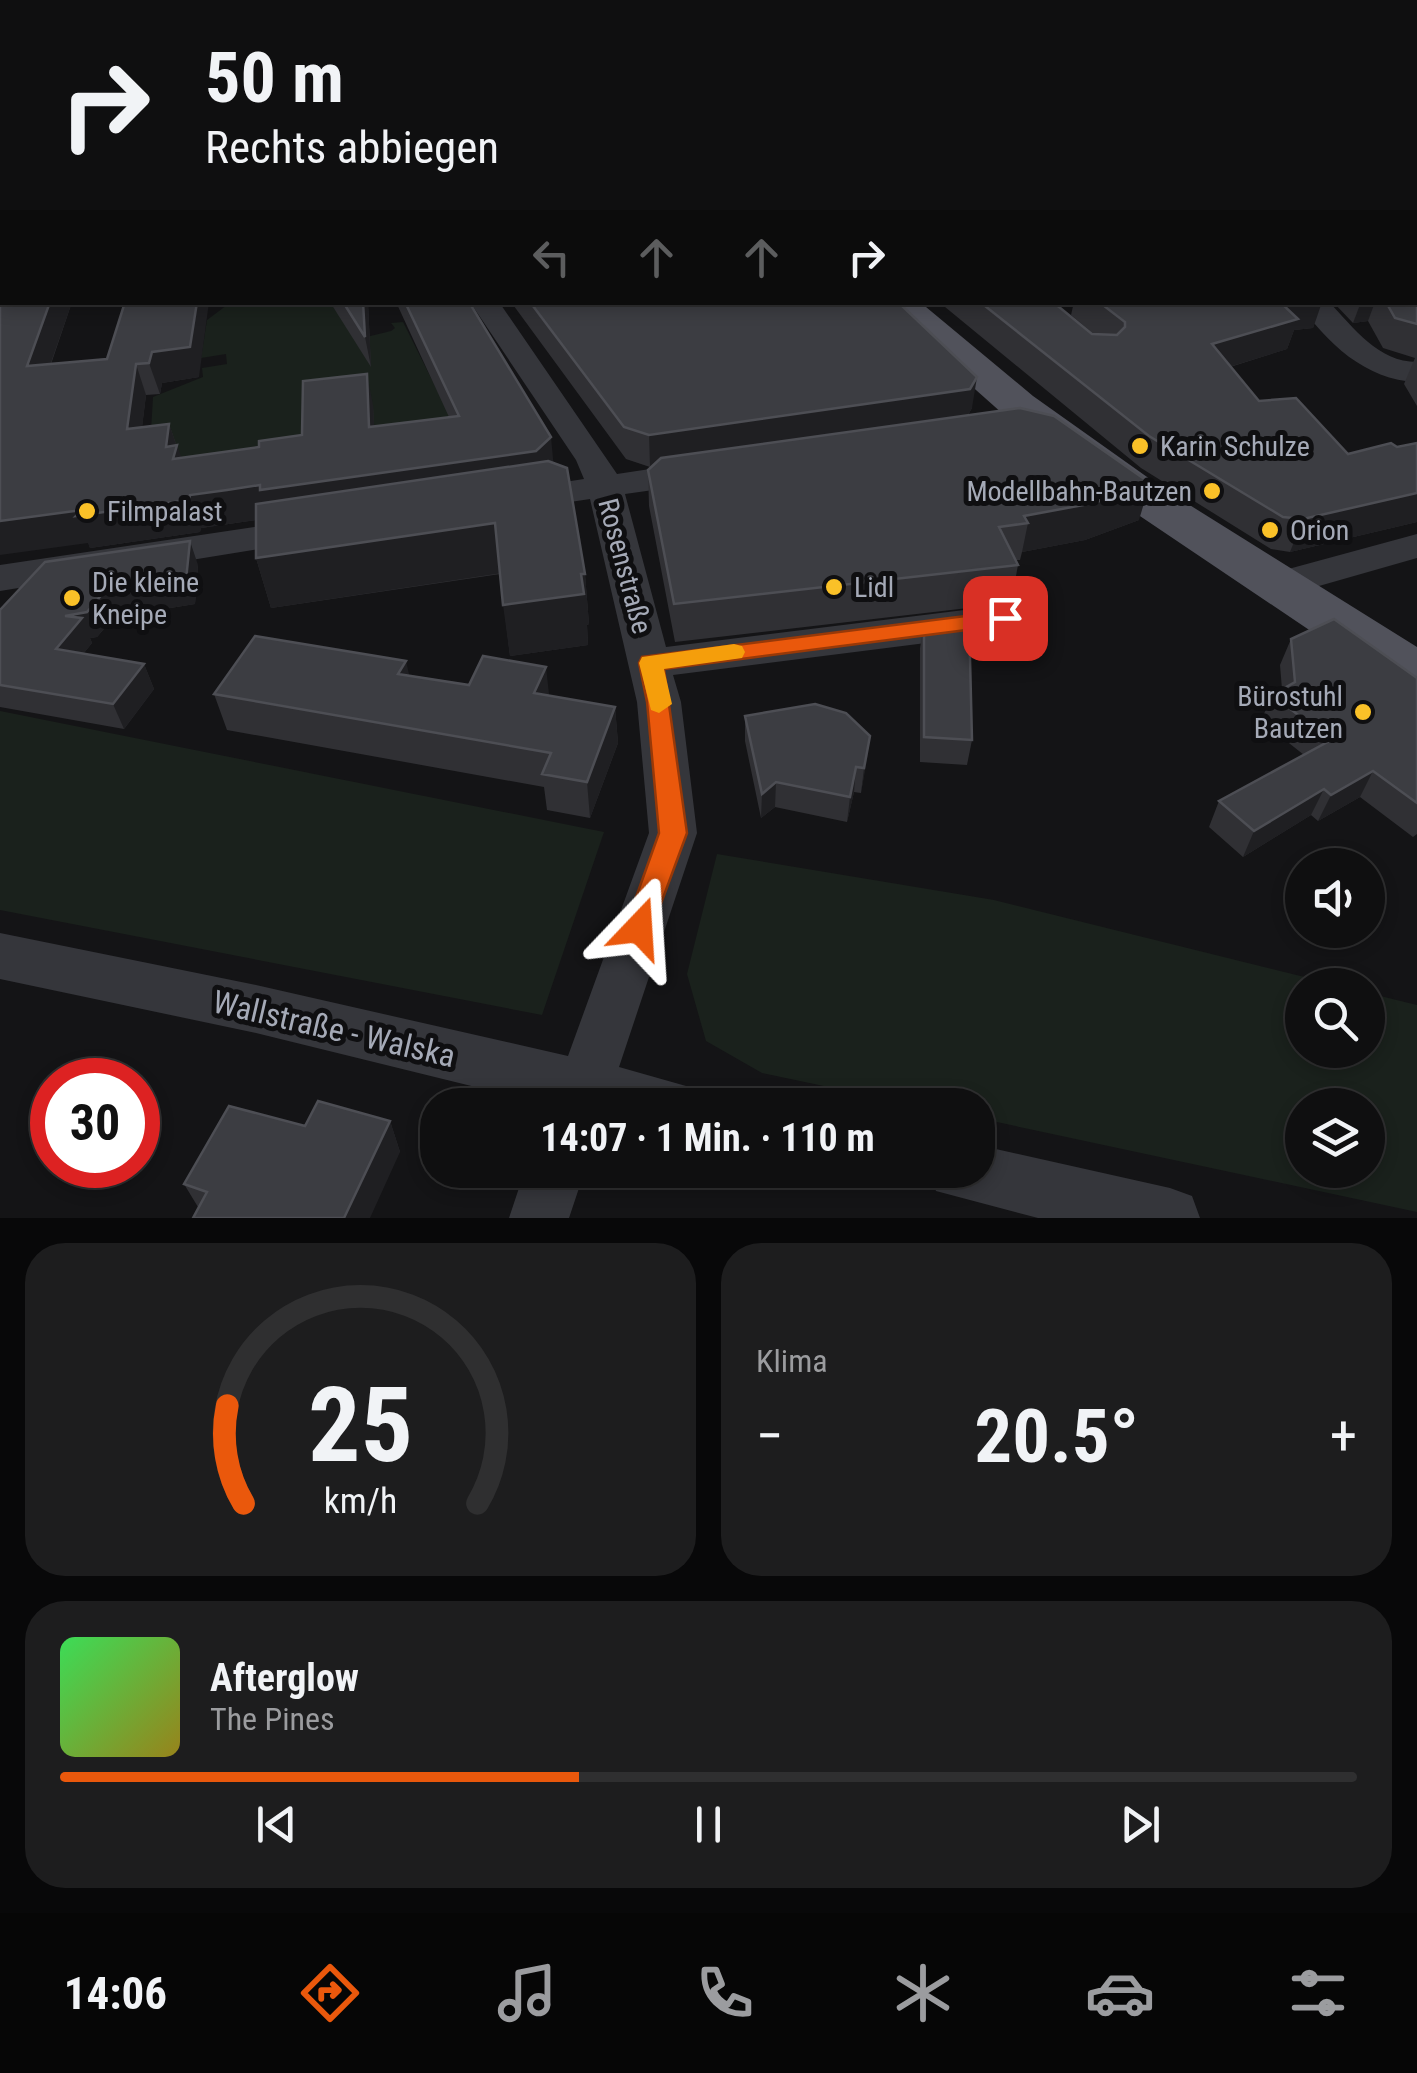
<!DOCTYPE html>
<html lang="de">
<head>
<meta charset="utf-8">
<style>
	:root { --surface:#0f0f10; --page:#1d1d1e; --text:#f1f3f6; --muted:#9b9c9f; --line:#2f2f30; --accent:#ea580c }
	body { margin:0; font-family:"Roboto Condensed",sans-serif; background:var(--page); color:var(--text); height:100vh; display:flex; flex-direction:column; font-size:38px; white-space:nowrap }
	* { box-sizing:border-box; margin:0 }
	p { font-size:32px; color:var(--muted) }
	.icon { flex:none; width:55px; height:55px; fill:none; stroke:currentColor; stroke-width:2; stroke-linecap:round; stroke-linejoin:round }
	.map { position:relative; height:1218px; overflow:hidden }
	.details { display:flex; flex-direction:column; gap:25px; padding:25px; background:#080809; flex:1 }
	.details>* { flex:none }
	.hud { position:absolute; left:0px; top:0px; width:1418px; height:305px; box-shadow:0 5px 15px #0003,0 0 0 2px var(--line); background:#0f0f10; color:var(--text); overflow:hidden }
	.controls { position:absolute; left:1285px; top:848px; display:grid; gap:20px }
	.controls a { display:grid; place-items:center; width:100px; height:100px; border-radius:50%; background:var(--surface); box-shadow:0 5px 15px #0003,0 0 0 2px var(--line); font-size:50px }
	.speed { position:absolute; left:30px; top:1058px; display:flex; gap:20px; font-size:50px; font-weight:700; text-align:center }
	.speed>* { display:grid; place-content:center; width:130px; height:130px; border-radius:50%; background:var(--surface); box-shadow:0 5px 15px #0003,0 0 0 2px var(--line); line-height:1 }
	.speed .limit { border:15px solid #d22; background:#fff; color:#111 }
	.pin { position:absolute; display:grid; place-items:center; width:85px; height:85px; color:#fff; margin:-42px; border-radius:20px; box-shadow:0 5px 15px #0006 }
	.me { position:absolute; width:110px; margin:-55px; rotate:20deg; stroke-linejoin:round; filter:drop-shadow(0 0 8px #0008) }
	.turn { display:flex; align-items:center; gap:35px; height:210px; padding:0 40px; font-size:45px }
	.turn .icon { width:130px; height:130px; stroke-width:2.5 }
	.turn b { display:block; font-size:70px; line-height:85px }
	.lanes { display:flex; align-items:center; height:95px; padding:0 40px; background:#0003; justify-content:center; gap:50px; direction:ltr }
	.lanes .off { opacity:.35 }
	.big { font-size:75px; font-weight:700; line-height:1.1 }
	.details .card { flex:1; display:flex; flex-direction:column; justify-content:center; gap:15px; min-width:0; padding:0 35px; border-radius:40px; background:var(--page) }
	.details .dial { align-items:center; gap:0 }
	.dial svg { height:260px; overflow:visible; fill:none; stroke:var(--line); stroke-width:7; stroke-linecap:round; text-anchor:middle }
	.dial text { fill:var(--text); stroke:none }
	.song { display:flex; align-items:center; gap:30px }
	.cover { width:120px; height:120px; border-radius:15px; background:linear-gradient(135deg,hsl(130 70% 55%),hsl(50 70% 35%)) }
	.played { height:10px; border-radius:5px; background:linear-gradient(90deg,var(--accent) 40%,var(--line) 40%) }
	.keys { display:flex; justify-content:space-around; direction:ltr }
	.heat { display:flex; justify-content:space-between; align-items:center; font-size:55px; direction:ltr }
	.details .tiles { flex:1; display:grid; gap:25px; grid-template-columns:1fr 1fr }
	.card:last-child { grid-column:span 2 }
	.trip { position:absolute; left:420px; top:1088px; width:575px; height:100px; border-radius:40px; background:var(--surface); box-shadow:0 5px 15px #0003,0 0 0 2px var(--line); font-weight:700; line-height:100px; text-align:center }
	.dock { display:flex; height:160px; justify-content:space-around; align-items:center; background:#060606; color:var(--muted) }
	.dock .icon { width:70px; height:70px }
	.dock .active { color:var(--accent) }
	.dock b { font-size:45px; color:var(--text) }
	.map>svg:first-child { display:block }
</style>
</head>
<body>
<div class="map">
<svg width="1417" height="1218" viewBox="0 0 1417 1218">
	<rect width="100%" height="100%" fill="#141416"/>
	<g fill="#1a211c" fill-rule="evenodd">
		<path d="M231 302 349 303 354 340 391 331 395 328 391 323 403 322 441 398 462 414 193 490 150 447 153 397 203 377 202 368 227 364 226 354 201 358 207 320Z"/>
		<path d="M0 711 604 832 542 1015 0 910Z"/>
		<path d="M717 854 994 900 1337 985H1302V1050H1368V993L1417 1005V1212L978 1118V1105H914L762 1073 706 1041 687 974ZM1368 1105V1170H1302V1105Z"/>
	</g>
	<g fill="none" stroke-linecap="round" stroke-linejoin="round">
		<g fill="#35363b" fill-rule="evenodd">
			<path d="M1063 0H1084L1086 2H1065Z"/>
			<rect x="0" y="220" width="2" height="16"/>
			<path d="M470 302H499L617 474 703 461 715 465 721 472 715 479 703 483 625 494 666 647 1005 605 1019 609 1025 619 1019 629 1005 633 673 675 681 702 697 833 619 1067 686 1086 695 1105H549L256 1033 0 979V933L256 985 568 1056 649 833 637 702 590 499 518 510 505 507 500 499 505 491 584 479 576 460Z"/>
			<path d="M1298 302H1329C1354 328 1378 362 1417 362V382C1365 380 1327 343 1298 302Z"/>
			<path d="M307 519 320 523 326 531 320 539 0 591V565Z"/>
			<path d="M1417 534V558L1277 598 1263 594 1257 585 1263 576Z"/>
			<path d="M978 1145 1170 1188 1192 1196 1200 1218H1038L936 1191 927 1170H978Z"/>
			<path d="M525 1170H585L569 1218H509Z"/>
		</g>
		<path fill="#51525b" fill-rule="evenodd" d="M877 302H920L1033 396 1164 489 1417 647V693L1397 687 1330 644 1131 510 1003 414Z"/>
	</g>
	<g fill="#303034">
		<path d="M1091 0H1417V406L1404 384 1415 358 1383 348 1368 321 1353 323 1333 302H1415V2H1095Z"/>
		<path d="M0 273 71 305 51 364 107 359 125 302 199 377 162 383 160 394 146 395 142 427 169 424 181 458 259 447 302 435 373 405 374 427 449 417 396 302H469L554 463 585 574 589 624 587 625 588 645 510 656 500 574 271 608 256 558V520L201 528 200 532 90 548Z"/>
		<path d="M330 302H368L371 367Z"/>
		<path d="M511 302H898L972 408 968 415 1139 520 1085 540 1022 552 1020 560H1016L1018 565 1011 603 675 642 649 506 648 470 650 467 626 459Z"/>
		<path d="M939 302H1053L1092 334 1095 335 1071 315 1074 302H1322L1313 328 1294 330 1287 349 1230 367 1259 401 1348 454 1397 447 1417 443V522L1290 552 1271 549 1141 468Z"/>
		<path d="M198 565 195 604 114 617 97 637 90 638 92 643 83 654 144 664 154 689 124 729 0 707V610Z"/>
		<path d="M924 623 972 740 967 765 920 762V648Z"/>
		<path d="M1291 639 1417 678V834L1413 837 1360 797 1318 821 1311 815 1243 857 1209 827 1219 801 1304 755 1261 721 1272 695 1282 689 1280 665Z"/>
		<path d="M409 675 615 707 618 743 590 818 547 810 544 787 227 730 214 694Z"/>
		<path d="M745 716 870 736 861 793 854 792 847 822 775 807 761 818 745 741Z"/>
		<path d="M390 1121 400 1152 198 1207 184 1184 305 1126Z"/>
	</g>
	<g fill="#1f1f22">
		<path d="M2 185V220L0 214V190Z"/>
		<path d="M50 302H90L71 305 39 397 27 366Z"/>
		<path d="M197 302H209L199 377 162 383 160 394 149 363 152 352Z"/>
		<path d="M363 302H368L371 367 365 337Z"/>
		<path d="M1322 302 1313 328 1294 330 1287 349 1203 375 1212 344 1281 303Z"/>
		<path d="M1361 302H1375L1368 321 1353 323Z"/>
		<path d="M136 364 146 395 138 461 127 429Z"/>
		<path d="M367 374 373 405 376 459 369 427Z"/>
		<path d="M977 377 972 408 965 420 650 467 649 435Z"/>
		<path d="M169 424 177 447V445L188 477 166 447Z"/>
		<path d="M551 437 554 469 269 518 201 528 200 532 90 548 88 543 0 555V521L190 495Z"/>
		<path d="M1150 483 1139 520 1085 540 1022 552 1028 523 1024 516Z"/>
		<path d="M1417 493V522L1290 552 1303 519Z"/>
		<path d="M495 523 502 573 271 608 256 558Z"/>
		<path d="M190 541 198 565 195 604 114 617 97 637 90 638 92 643 67 674 56 649 65 616Z"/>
		<path d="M581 574H585L589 624 587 625 588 645 510 656 503 605Z"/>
		<path d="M406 661 414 696 398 674Z"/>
		<path d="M144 664 154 689 124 729 113 704Z"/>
		<path d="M546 667 550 703 534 693Z"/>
		<path d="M615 707 618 743 590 818 587 782Z"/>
		<path d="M870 736 867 760 861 793 864 768Z"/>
		<path d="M856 767 854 792 847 822 850 797Z"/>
		<path d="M1373 771 1360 797 1318 821 1331 795Z"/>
		<path d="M776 782 775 807 761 818 762 794Z"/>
		<path d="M1324 789 1311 815 1243 857 1254 831Z"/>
		<path d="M390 1121 400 1152 370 1218H344Z"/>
	</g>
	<g fill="#3c3d42" stroke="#4d4e54" stroke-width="2.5">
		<path d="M0 0H424L425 2H2V185L0 190Z"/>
		<path d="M494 0H913L915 2H494Z"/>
		<path d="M1129 0H1417V324L1395 318 1386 302H1415V2H1133Z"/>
		<path d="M0 273H2V302H50L27 366 107 359 125 302H197L190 347 152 352 149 363 136 364 127 429 169 424 166 447 177 445 173 459 259 447V441L302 435 303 381 367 374 369 427 459 416 405 302H469L551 437 536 451 260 490V485L227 490 190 495 189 500 76 516 82 510 0 521Z"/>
		<path d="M343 302H363L365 337Z"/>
		<path d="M530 302H898L977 377 970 389 649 435 624 427Z"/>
		<path d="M980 302H1053L1092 334 1117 335 1125 327V322L1099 302H1285L1281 303 1298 319 1212 344 1259 401 1296 398 1348 454 1391 443 1397 447 1417 443V493L1303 519 1283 517 1149 436Z"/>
		<path d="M1020 408 1054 416 1150 483 1094 503 1024 516 1028 523 999 527 1018 565 674 604 648 470 661 458Z"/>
		<path d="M548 461 567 468 585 574H581L584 594 503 605 495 523 256 558V504Z"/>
		<path d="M190 541 186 580 104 592 87 612 65 616 82 618 56 649 144 664 113 704 0 685V610L45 562Z"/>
		<path d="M969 617 972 740 924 737V623Z"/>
		<path d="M1334 619 1417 678V803L1373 771 1331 795 1324 789 1254 831 1219 801 1331 740 1272 695 1295 682 1291 639Z"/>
		<path d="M255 636 406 661 398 674 469 685 483 656 546 667 534 693 615 707 587 782 542 774 551 753 214 694Z"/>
		<path d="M815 704 846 713 870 736 864 768 856 767 850 797 776 782 762 794 745 716Z"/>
		<path d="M318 1101 390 1121 344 1218H193L207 1192 184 1184 229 1106 305 1126Z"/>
	</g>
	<path fill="#ea580c" stroke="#983908" stroke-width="2.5" d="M1005 611 1013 613 1016 618 1013 624 664 669 687 833 649 936 639 940 629 936 625 928 659 833 647 702 639 663 642 657Z"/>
	<path fill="#f59e0b" d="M734 644 742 646 745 652 742 658 664 669 672 704 659 713 651 710 639 663 642 657Z"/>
	<g fill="#fac128" stroke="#0f0f11" stroke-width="4">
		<circle cx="1140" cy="446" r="10"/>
		<circle cx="1212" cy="491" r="10"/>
		<circle cx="87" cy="511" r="10"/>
		<circle cx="1270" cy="530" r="10"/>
		<circle cx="834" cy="587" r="10"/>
		<circle cx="72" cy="598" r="10"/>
		<circle cx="1363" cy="712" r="10"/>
	</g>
	<g text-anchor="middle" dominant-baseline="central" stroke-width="10" stroke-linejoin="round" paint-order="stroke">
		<g font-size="28" fill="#a5aab7" stroke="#0f0f11" text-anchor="start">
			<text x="1160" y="446">Karin Schulze</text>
			<text x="1192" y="491" text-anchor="end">Modellbahn-Bautzen</text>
			<text x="107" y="511">Filmpalast</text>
			<text x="1290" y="530">Orion</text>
			<text x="92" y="582">Die kleine<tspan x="92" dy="32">Kneipe</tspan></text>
			<text x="854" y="587">Lidl</text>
			<text x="1343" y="696" text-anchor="end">Bürostuhl<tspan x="1343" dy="32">Bautzen</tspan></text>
		</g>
		<g font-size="28" fill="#a5aab7" stroke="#0f0f11">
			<text transform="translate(625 566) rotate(75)">Rosenstraße</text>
		</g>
		<g font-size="32" fill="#a5aab7" stroke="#0f0f11">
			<text transform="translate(334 1029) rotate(13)">Wallstraße - Walska</text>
		</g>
	</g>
</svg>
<div class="controls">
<a><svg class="icon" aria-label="sound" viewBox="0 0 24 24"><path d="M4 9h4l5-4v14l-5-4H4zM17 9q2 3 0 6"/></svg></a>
<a><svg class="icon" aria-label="search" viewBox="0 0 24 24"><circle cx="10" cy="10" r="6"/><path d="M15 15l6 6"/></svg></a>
<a><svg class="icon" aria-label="layers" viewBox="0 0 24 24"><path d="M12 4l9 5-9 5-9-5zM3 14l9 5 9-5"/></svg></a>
</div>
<div class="speed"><div class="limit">30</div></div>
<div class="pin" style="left:1005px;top:618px;background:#d93025"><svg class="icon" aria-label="arrive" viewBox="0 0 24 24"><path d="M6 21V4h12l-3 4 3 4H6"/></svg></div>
<svg class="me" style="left:639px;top:928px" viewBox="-20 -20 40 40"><path d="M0-17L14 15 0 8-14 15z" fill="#ea580c" stroke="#fff" stroke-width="4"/></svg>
<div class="trip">14:07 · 1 Min. · 110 m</div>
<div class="hud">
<div class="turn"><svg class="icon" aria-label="right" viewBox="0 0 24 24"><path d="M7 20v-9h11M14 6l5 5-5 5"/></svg><div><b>50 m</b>Rechts abbiegen</div></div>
<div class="lanes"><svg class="icon off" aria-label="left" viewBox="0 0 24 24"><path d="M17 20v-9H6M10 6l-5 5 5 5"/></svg><svg class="icon off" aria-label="ahead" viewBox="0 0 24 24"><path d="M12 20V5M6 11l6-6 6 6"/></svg><svg class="icon off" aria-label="ahead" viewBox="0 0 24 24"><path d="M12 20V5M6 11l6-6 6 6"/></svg><svg class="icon" aria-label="right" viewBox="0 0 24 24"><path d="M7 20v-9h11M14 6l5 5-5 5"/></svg></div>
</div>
</div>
<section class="details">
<div class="tiles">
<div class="card dial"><svg viewBox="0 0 100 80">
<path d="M14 69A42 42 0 1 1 86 69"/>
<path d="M14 69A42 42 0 0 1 9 39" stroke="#ea580c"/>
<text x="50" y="56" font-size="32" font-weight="700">25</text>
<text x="50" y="72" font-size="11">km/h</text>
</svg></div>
<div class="card"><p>Klima</p>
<div class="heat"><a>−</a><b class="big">20.5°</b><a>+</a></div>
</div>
<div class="card">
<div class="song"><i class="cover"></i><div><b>Afterglow</b><p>The Pines</p></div></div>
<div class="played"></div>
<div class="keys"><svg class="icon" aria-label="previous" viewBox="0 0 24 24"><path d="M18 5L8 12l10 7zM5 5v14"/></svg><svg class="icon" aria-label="pause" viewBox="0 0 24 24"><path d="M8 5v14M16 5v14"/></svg><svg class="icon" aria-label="next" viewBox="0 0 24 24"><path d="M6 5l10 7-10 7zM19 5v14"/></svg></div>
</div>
</div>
</section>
<nav class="dock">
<b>14:06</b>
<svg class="icon active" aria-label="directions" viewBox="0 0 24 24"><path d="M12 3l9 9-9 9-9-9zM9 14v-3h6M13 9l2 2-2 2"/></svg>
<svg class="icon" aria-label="music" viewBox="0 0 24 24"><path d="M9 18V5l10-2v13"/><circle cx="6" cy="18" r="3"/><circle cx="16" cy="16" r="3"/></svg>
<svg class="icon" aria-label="phone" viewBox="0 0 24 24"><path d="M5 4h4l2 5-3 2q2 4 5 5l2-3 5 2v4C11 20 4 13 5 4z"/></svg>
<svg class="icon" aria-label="climate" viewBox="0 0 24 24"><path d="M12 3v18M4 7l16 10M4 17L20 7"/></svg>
<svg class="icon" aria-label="car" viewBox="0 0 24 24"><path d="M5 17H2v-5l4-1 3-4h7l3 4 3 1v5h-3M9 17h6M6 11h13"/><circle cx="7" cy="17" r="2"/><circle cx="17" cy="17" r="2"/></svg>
<svg class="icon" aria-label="filters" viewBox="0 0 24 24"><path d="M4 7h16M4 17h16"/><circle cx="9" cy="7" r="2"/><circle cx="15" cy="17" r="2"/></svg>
</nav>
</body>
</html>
